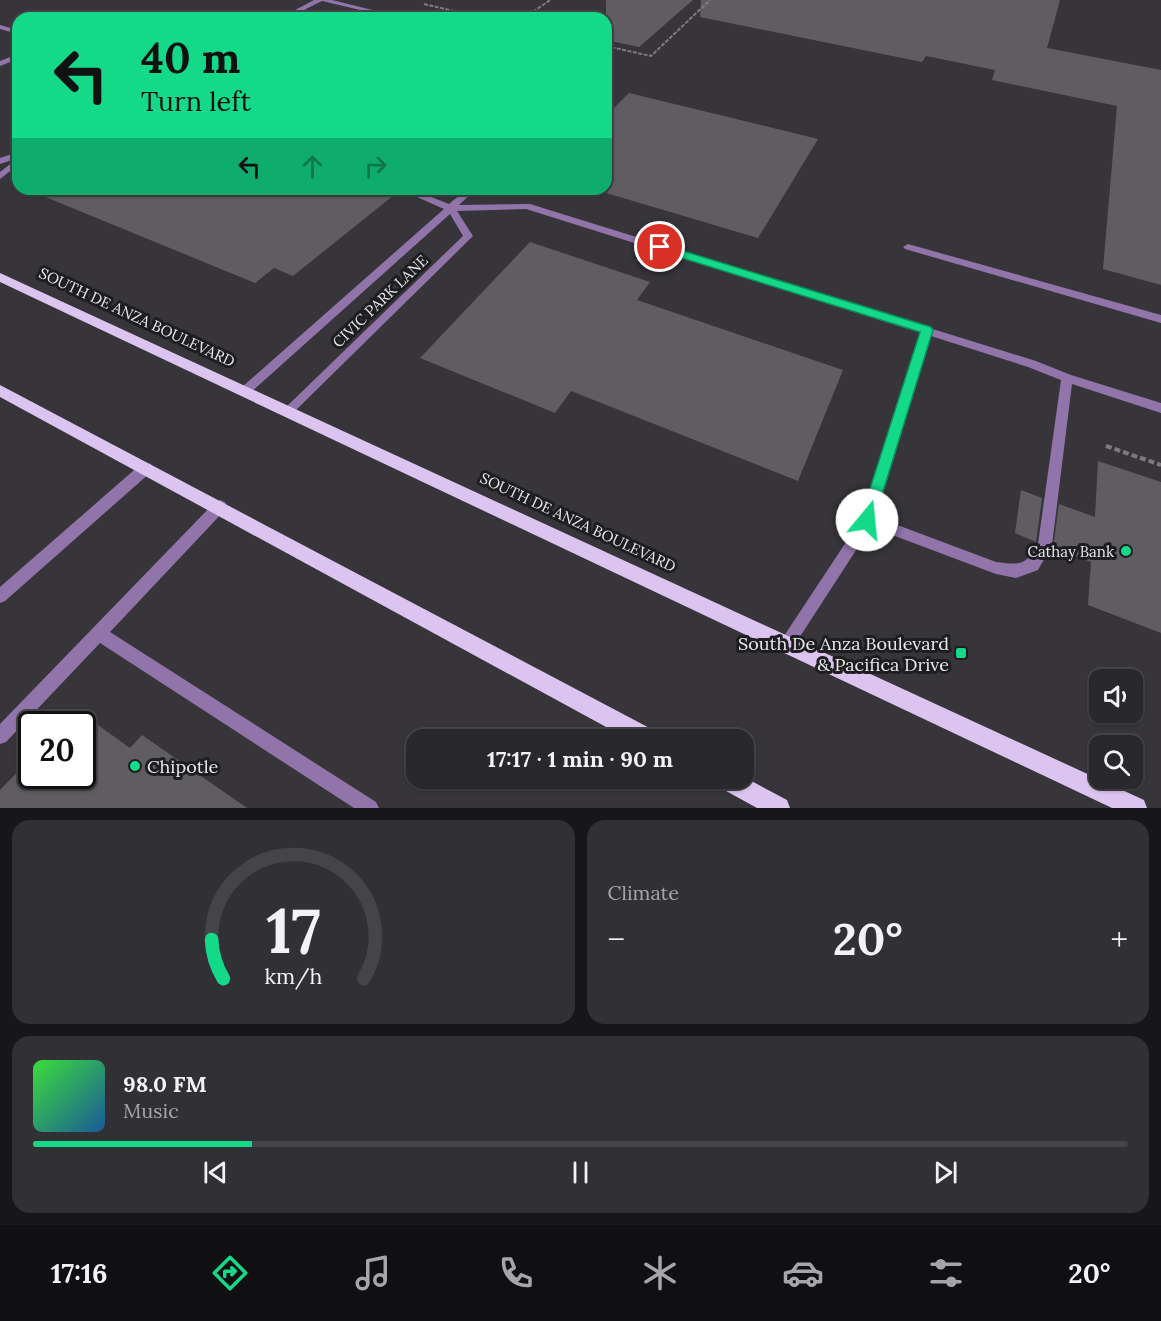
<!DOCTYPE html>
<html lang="en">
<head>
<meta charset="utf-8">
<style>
	:root { --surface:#29282c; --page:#313034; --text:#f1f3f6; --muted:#a5a6a9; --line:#454448; --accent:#13d989 }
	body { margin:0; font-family:Lora,serif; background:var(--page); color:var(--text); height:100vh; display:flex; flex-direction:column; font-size:22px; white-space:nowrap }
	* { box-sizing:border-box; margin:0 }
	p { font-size:20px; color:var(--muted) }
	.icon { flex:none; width:33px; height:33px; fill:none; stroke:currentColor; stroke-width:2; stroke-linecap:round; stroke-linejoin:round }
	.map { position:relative; height:808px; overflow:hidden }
	.side { display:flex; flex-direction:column; gap:12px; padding:12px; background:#171618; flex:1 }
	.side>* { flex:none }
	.banner { position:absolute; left:12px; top:12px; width:600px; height:183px; border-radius:18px; box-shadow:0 2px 4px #0004,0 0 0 2px var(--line); background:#13d989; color:#111; overflow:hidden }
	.controls { position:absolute; left:1089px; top:669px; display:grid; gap:12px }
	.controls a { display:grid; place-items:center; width:54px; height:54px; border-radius:12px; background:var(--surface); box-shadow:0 2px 4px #0004,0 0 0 2px var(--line); font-size:30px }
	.speed { position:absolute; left:18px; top:711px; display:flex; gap:12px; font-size:30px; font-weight:700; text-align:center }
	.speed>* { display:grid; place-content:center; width:78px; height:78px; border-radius:50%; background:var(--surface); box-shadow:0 2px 4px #0004,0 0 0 2px var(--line); line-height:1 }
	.speed .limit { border:3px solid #111; border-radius:9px; background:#fff; color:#111 }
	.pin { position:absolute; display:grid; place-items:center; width:51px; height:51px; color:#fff; margin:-26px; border:3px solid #fff; border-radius:50%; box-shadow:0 2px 6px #0007 }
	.me { position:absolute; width:66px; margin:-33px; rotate:17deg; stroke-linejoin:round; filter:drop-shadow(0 0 4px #0008) }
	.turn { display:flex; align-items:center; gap:21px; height:126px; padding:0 30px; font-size:27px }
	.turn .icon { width:78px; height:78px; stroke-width:2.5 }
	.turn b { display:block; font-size:42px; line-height:51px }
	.lanes { display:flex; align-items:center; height:57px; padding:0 30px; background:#0003; justify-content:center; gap:30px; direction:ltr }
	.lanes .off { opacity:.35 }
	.big { font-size:45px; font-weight:700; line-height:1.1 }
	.side .card { flex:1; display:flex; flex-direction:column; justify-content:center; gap:9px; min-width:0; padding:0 21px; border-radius:18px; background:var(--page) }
	.side .dial { align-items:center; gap:0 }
	.dial svg { height:156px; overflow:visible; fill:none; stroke:var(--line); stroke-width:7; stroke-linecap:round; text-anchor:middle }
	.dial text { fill:var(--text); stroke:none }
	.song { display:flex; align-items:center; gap:18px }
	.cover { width:72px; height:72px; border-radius:9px; background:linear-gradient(135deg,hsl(120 70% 55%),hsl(210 70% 35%)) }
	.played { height:6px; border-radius:3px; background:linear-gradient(90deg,var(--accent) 20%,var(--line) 20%) }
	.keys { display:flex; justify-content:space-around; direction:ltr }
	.heat { display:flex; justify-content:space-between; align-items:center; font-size:33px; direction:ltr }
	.side .tiles { flex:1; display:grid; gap:12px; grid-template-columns:1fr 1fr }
	.card:last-child { grid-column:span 2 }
	.trip { position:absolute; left:406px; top:729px; width:348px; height:60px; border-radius:18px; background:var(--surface); box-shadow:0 2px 4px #0004,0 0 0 2px var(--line); font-weight:700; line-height:60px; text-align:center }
	.tab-bar { display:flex; height:96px; justify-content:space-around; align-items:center; background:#101012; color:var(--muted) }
	.tab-bar .icon { width:42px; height:42px }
	.tab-bar .on { color:var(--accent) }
	.tab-bar b { font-size:27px; color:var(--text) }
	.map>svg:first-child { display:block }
</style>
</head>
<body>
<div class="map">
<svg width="1161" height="808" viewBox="0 0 1161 808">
	<rect width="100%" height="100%" fill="#37353a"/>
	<g fill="#605d62">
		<path d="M606 0H693L639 47 606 40Z"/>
		<path d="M701 0H1060L1047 48 1161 70V285L1103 269 1117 106 992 80 995 70 926 56 922 62 700 17Z"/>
		<path d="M629 93 818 139 758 238 606 193V116Z"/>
		<path d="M26 189H397L399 191 293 276 274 268 255 283Z"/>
		<path d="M530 242 650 282 637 300 843 370 798 481 571 391 555 413 420 358Z"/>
		<path d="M1098 461 1161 482V633L1088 605 1091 562 1053 548 1059 504 1095 517Z"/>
		<path d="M1021 490 1042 498 1036 542 1015 533Z"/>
		<path d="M77 710 130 748 142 735 247 808H0V790L32 757V776H82V724H62Z"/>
	</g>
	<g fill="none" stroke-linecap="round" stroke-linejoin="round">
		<g stroke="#7d7b7f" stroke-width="2" stroke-dasharray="4 1.5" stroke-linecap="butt">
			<path d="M424 4 484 18"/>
			<path d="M524 18 550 0"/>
			<path d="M606 46 651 56 710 0"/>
		</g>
		<path stroke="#7d7b7f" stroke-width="4" stroke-dasharray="6 3" stroke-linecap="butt" d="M1106 446 1161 465"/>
		<g fill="#9175aa" fill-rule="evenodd">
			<path d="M314 0H332L405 18H394L322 1 288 18H280Z"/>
			<path d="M0 25 18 30V34L0 29Z"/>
			<path d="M18 54V59L0 66V61Z"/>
			<path d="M18 152V158L0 164V158Z"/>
			<path d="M18 158V165L0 179V172Z"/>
			<path d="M399 189H411L449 204 467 189H476L459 205 530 204 1036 361 1071 375 1161 403V413L1072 384 1052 545 1038 570 1016 578 996 574 871 527 792 649 787 651 782 649 779 644 782 639 862 518 921 333 526 209 457 211 473 236 471 238 293 413H285L283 410 463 236 450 214 250 393H242L240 390 242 387 444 209ZM931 336 1028 367 1061 380 1038 544C1025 566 1021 565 996 562L876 517Z"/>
			<path d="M908 244 1161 315V323L905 249 903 247Z"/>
			<path d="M146 463 151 464 152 468 151 472 5 601 0 603V587L141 464Z"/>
			<path d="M220 500 225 502 227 506 225 510 110 632 376 802 379 808H354L100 643 6 742 0 744V724L215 502Z"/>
		</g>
		<g fill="#dbc5f0" fill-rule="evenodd">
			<path d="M0 273 1144 800 1147 808H1112L0 282Z"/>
			<path d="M0 385 659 733 662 740H630L0 397Z"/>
			<path d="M744 777 787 800 790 808H757L717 786 714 778H744Z"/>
		</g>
	</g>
	<path fill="#13d989" stroke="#0c8d59" stroke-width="1.5" d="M656 245H664L931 327 933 330 873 524 867 526 860 520 920 332 656 250Z"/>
	<g fill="#13d989" stroke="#1e1d1f" stroke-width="2">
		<circle cx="1126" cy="551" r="6"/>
		<rect x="955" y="647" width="12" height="12" rx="3"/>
		<circle cx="135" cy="766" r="6"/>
	</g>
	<g text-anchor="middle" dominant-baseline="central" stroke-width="6" stroke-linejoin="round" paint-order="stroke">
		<g font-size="15" fill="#eae8eb" stroke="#1e1d1f">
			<text transform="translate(380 301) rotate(-44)">CIVIC PARK LANE</text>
			<text transform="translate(137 317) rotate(25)">SOUTH DE ANZA BOULEVARD</text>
			<text transform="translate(578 522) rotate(25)">SOUTH DE ANZA BOULEVARD</text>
		</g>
		<g font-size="15" fill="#eae8eb" stroke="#1e1d1f" text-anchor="end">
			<text x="1114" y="551">Cathay Bank</text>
		</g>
		<g font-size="18" fill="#eae8eb" stroke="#1e1d1f" text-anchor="end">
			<text x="949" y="643">South De Anza Boulevard<tspan x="949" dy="21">&amp; Pacifica Drive</tspan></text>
			<text x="147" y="766" text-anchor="start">Chipotle</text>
		</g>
	</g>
</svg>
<div class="controls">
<a><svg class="icon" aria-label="sound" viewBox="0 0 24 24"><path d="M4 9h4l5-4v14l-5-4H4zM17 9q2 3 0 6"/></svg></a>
<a><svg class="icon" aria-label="search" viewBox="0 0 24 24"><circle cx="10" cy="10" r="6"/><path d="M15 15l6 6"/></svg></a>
</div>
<div class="speed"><div class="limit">20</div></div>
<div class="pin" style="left:660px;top:247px;background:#d93025"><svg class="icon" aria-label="arrive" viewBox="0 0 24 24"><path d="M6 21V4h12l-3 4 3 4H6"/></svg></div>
<svg class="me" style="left:867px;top:520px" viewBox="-20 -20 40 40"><circle r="19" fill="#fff"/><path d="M0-13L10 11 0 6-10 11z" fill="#13d989"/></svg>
<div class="trip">17:17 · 1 min · 90 m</div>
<div class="banner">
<div class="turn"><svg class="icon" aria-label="left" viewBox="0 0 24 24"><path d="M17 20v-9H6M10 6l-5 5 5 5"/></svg><div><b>40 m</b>Turn left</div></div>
<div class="lanes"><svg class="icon" aria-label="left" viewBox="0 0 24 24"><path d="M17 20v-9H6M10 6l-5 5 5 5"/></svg><svg class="icon off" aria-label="ahead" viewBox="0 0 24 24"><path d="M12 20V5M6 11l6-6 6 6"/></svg><svg class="icon off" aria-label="right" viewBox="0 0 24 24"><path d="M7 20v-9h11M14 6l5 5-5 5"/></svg></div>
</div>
</div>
<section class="side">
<div class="tiles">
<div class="card dial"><svg viewBox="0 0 100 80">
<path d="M14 69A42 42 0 1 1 86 69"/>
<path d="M14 69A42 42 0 0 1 8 49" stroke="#13d989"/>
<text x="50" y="56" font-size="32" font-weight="700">17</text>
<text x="50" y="72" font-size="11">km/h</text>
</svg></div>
<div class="card"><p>Climate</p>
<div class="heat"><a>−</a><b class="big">20°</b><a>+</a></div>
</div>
<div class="card">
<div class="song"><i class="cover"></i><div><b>98.0 FM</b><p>Music</p></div></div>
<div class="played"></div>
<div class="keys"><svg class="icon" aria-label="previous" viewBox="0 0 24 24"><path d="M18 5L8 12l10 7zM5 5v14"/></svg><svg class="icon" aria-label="pause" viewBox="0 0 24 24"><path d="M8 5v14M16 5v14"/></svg><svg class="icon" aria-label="next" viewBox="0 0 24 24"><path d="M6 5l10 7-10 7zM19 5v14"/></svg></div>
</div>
</div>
</section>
<nav class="tab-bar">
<b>17:16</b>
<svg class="icon on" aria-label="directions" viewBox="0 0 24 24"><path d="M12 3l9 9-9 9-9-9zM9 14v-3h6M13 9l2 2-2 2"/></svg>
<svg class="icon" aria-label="music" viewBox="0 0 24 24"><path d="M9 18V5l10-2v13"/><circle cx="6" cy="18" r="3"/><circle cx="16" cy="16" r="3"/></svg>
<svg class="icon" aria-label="phone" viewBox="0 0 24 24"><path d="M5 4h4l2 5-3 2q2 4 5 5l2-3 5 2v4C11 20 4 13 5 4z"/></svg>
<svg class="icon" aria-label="climate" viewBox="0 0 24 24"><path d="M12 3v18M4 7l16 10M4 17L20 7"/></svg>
<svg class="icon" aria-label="car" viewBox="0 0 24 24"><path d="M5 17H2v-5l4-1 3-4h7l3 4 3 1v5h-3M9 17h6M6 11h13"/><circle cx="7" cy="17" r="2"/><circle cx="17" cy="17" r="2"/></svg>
<svg class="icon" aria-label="filters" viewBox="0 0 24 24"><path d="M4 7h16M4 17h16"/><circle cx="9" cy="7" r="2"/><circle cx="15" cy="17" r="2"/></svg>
<b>20°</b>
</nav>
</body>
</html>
